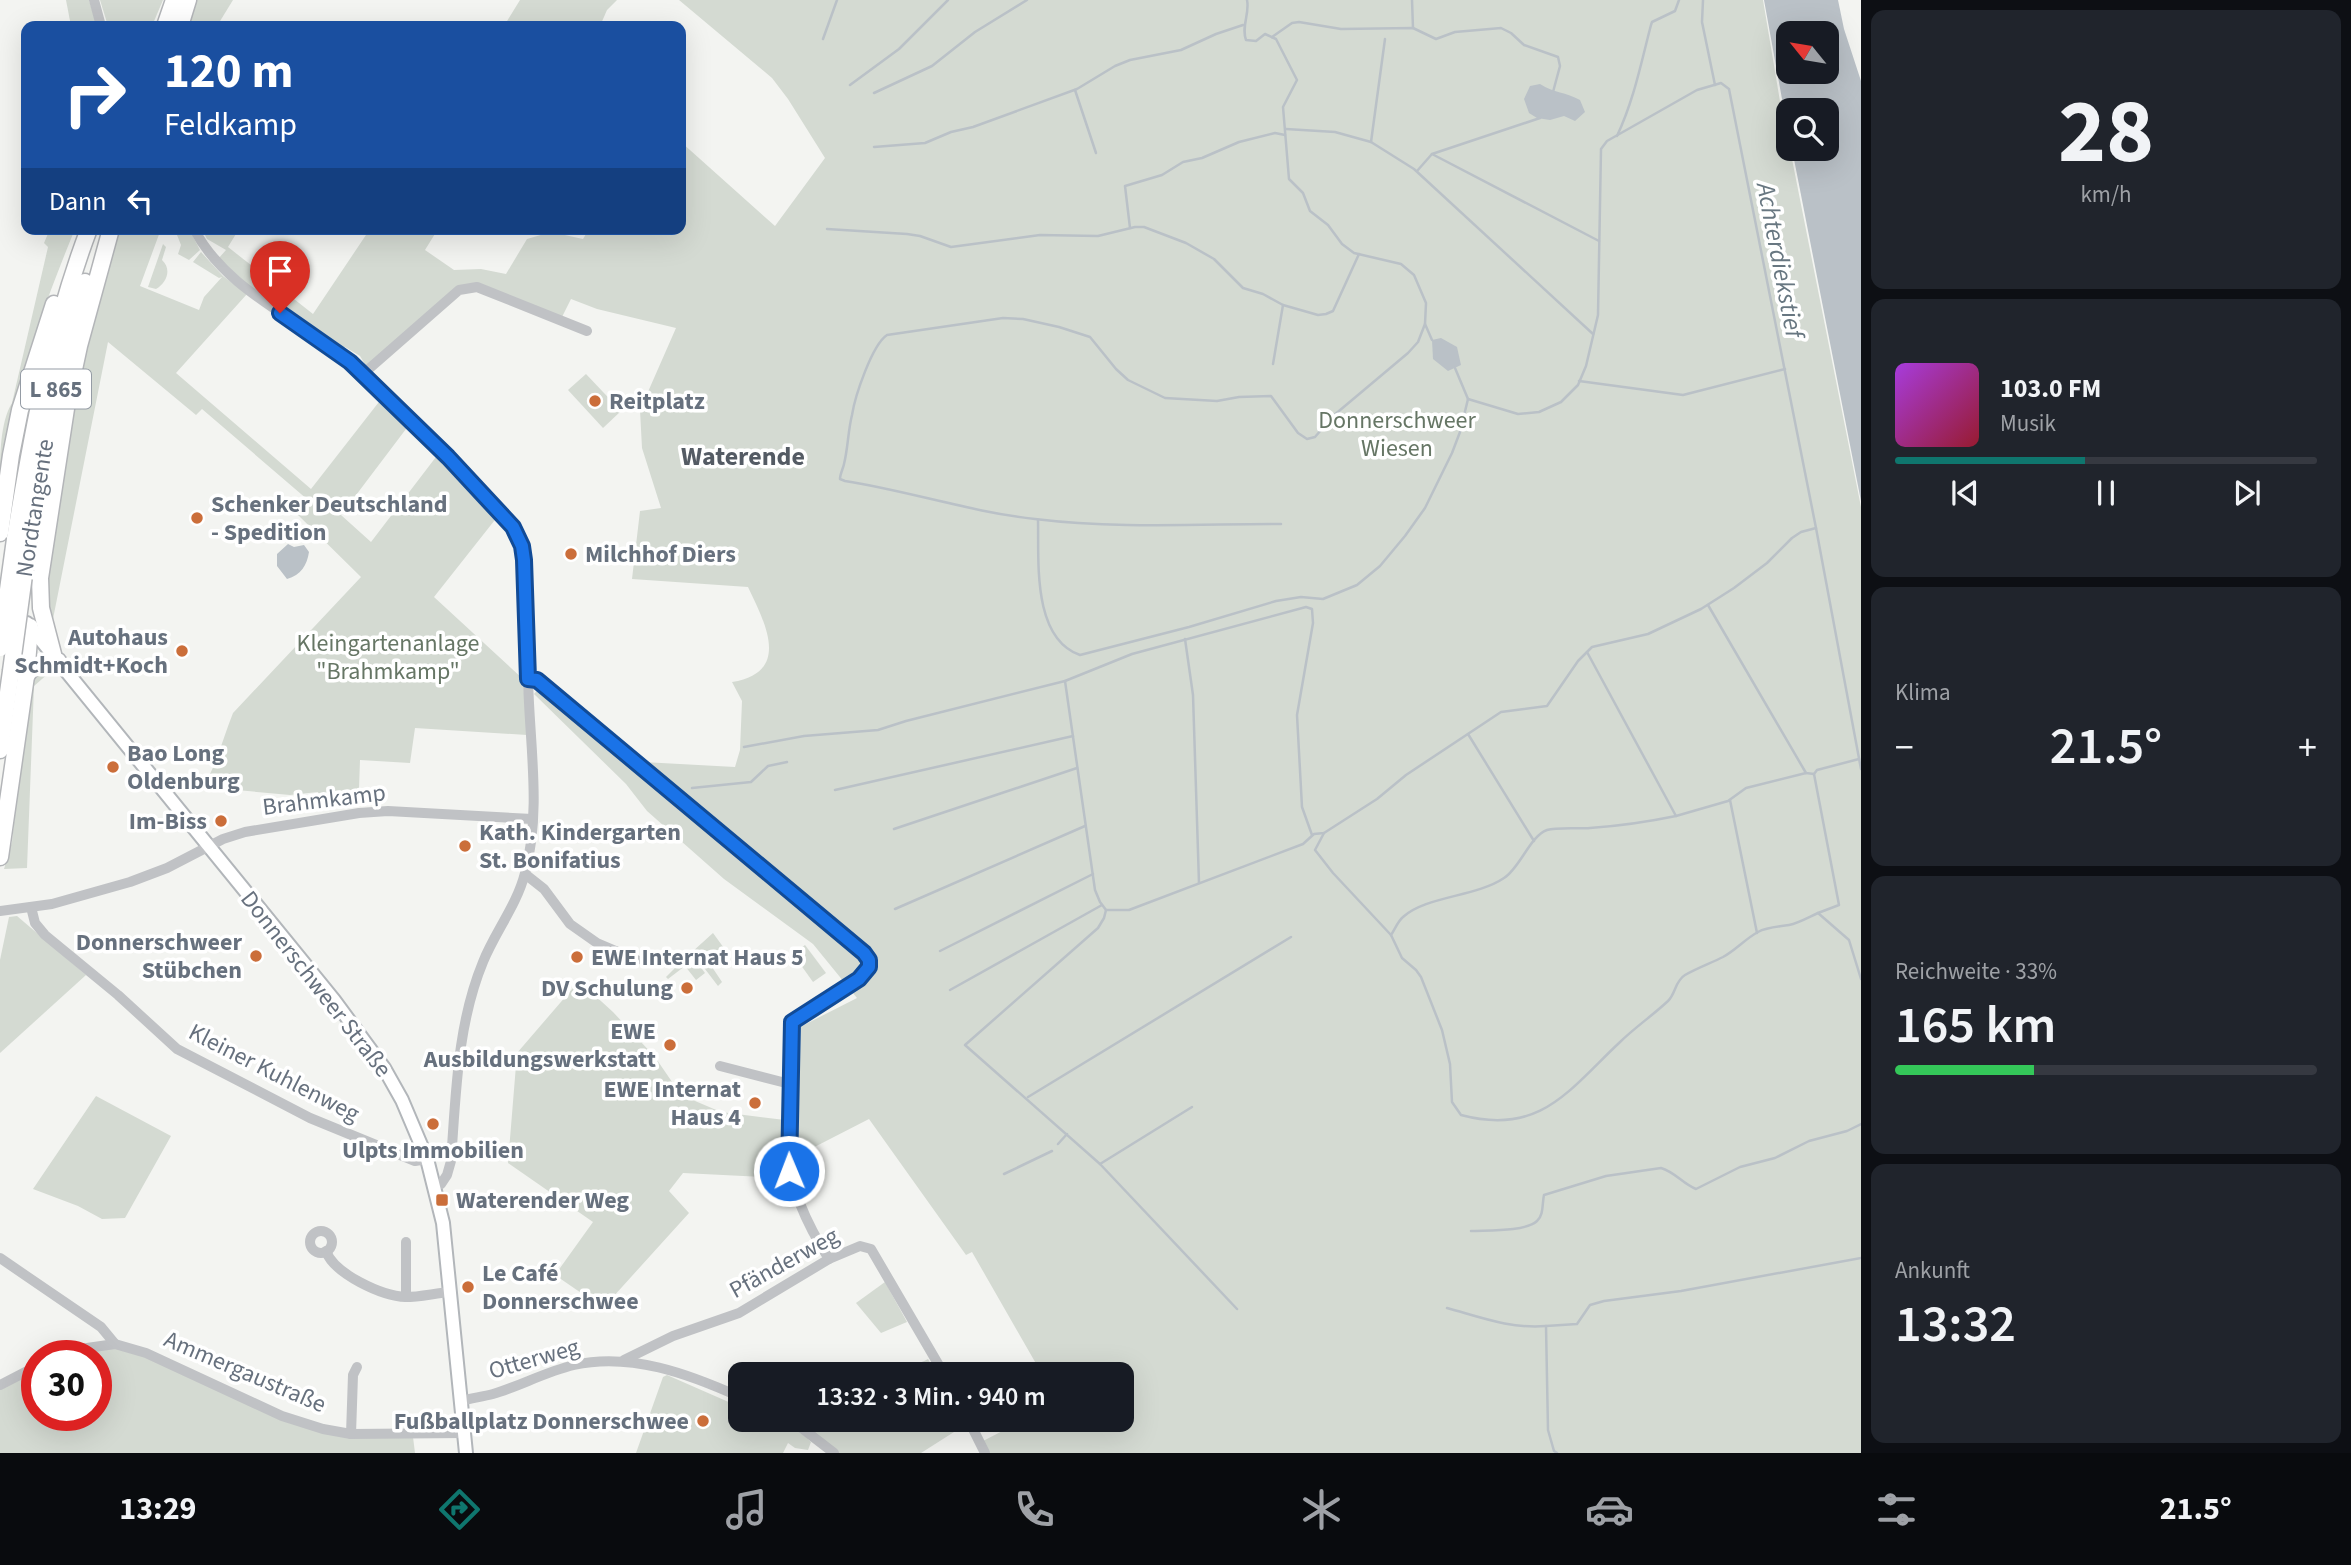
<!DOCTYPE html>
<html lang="de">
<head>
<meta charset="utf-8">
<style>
	:root { --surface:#171b24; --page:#20242c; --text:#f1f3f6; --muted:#9ea1a6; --line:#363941; --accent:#0f766e }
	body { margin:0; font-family:"Source Sans 3",sans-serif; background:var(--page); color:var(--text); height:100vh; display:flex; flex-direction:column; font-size:26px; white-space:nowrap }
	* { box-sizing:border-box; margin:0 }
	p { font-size:23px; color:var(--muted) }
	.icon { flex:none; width:38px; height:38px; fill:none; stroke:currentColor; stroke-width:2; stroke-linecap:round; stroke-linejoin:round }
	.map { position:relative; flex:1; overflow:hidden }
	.sheet { display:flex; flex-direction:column; gap:10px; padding:10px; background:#0d0f14; width:490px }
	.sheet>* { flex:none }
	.guide { position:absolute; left:21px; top:21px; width:665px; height:214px; border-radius:14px; box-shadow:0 7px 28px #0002; background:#1a4fa0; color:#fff; overflow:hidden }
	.needle { width:46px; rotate:300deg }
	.buttons { position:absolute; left:1776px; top:21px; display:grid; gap:14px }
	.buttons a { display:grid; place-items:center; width:63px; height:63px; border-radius:14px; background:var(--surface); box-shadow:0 7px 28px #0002; font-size:35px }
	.speed { position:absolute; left:21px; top:1340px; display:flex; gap:14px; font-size:35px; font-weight:700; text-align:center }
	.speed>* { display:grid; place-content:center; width:91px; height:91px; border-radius:50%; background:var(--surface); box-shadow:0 7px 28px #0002; line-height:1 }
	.speed .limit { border:10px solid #d22; background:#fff; color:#111 }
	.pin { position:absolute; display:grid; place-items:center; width:60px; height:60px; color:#fff; margin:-72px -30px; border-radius:50% 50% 50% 0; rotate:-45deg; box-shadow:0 0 7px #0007 }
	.pin .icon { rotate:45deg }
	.me { position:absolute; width:77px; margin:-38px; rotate:359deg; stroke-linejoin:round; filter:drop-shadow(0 0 5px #0008) }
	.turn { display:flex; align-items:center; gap:24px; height:147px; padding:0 28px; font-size:32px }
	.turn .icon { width:91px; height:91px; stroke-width:2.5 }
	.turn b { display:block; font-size:49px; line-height:60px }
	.then { display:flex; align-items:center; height:66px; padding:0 28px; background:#0003; gap:14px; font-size:26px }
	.big { font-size:52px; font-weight:600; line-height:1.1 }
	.sheet .tile { flex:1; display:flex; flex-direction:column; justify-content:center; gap:10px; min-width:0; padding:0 24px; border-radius:14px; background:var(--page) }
	.sheet .dial { align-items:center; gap:0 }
	.dial b { font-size:91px; line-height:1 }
	.song { display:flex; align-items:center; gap:21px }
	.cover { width:84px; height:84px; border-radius:10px; background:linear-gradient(135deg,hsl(280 70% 55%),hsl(350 70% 35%)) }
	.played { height:7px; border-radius:4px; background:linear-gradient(90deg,var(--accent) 45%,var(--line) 45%) }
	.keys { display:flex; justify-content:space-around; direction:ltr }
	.heat { display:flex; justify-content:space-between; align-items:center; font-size:38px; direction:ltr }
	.charge { height:10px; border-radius:5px; background:linear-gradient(90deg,#34c759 33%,var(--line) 0) }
	.trip { position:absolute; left:728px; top:1362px; width:406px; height:70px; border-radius:14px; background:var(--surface); box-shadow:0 7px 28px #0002; font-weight:600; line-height:70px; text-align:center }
	.menu { display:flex; height:112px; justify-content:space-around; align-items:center; background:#090b0e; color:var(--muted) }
	.menu .icon { width:49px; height:49px }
	.menu .selected { color:var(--accent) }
	.menu b { font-size:32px; color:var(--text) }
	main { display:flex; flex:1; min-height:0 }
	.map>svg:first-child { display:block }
</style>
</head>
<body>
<main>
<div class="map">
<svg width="1861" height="1453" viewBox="0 0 1861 1453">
	<rect width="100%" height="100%" fill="#f3f4f1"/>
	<g fill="#d4dad2">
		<path d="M66 0H89L97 26H71Z"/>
		<path d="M100 0H163L152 26H108Z"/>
		<path d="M196 0H233L217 26H188Z"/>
		<path d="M520 0H617L607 10 600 26H504Z"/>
		<path d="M679 0H1763L1788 149H1790L1861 507V1453H989L983 1441 1026 1419H1122V1374H1042L972 1252 966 1255 869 1119 793 1158 800 1027 857 998 813 944 724 879 647 811 626 784 534 694 541 686 639 766 643 762 735 767 740 750 742 701 732 682C792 672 765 623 748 587L632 579 640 511 661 508 642 448 640 410 676 328 597 309 571 299 561 319 476 284 458 287 366 366 360 356 345 347 340 349 263 298 218 259 226 250 207 239 202 229H239L228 247 313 314 370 229H438L425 250 454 270 481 269 506 274 527 239 551 232 583 239 589 229H681V142L775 226 825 158 788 99 772 78Z"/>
		<path d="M50 229H75C52 285 31 341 16 399 9 426 5 453 0 480 0 457 0 422 12 403L48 247 44 243Z"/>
		<path d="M115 229H161L140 286 199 310 204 297 222 277 219 278 193 262 201 252 223 276 247 294 176 373 311 489 382 398 409 425 341 515 371 542 439 453 498 516 434 597 523 679 527 735 415 728 410 763 360 760 359 789 319 795 318 792 290 795 203 787C217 764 223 738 233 713L361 577 297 514 308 500 202 409 196 415 108 342 52 624 44 597 68 436 95 307Z"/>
		<path d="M168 229H189L200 250 189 260 178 254 181 245 177 235Z"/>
		<path d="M163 244 166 247 162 260C172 269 167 283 156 289L148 287Z"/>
		<path d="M586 374 621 411 603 428 568 390Z"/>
		<path d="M47 668 50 672 34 686 27 868 4 869 12 842 29 679Z"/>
		<path d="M17 916 86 975 0 1053V960L9 917Z"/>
		<path d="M713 933 729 955 712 967 722 982 718 986 692 952Z"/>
		<path d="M805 945 826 973 813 982 793 954Z"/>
		<path d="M690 953 705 973 696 980 685 966 668 979 666 977Z"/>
		<path d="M579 981 613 1012 655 1057 681 1095 721 1112 785 1120 784 1151 766 1150 763 1177 683 1173 669 1191 689 1213 603 1308 555 1275 593 1222 508 1163 517 1053Z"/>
		<path d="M96 1096 171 1136 125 1218 102 1219 78 1206 33 1189Z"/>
		<path d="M885 1282 907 1322 881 1333 856 1303Z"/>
		<path d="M115 1347 145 1355 294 1424 413 1437 415 1453H0V1388L37 1369V1416H96V1356H61Z"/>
		<path d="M928 1359 937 1374H901L902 1368C912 1364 919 1364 928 1359Z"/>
		<path d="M667 1375 740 1407V1419C766 1419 792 1422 811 1442L808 1450 795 1448 788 1443 783 1453H636L663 1377Z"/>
		<path d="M798 1419H828L830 1421 832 1419H962L965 1425 921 1453H838Z"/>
	</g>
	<g fill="#bac1c7" fill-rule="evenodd">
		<path d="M1764 0H1838L1844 29 1861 81V501L1792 149H1827V110H1788V132ZM1788 33H1827V72H1788Z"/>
		<path d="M1540 84C1554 93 1566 92 1580 100L1585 112 1575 121 1564 116 1550 120 1537 118 1529 113 1524 99 1530 86Z"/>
		<path d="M1441 338 1457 347 1461 365 1448 371 1433 359 1432 340Z"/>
		<path d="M288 544 294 547 304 545 309 552C307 565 301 575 287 579L277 566V554Z"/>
	</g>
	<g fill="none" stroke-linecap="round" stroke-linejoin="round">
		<g stroke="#bac1c7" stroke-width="2.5">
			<path d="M1247 0C1250 14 1241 26 1246 40L1256 41 1265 34 1276 39 1297 80 1283 107 1289 179 1303 193 1310 211 1328 225 1342 244 1354 253 1401 264 1414 275 1426 303 1425 324 1432 340"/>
			<path d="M1412 0 1413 28"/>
			<path d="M1703 0 1702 22 1715 85"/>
			<path d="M1272 37 1292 23 1299 22 1341 29 1413 28 1436 39 1455 32 1501 28 1511 33 1524 45 1558 57 1560 66 1553 92"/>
			<path d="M823 39 837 0"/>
			<path d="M850 85 899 49 948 0"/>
			<path d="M1075 90 1096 153"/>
			<path d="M874 93 932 66 975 32 1027 0"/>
			<path d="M1286 129 1335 132 1371 142 1414 169 1593 334"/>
			<path d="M1617 136C1634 100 1641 63 1651 25L1652 22 1675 11 1679 0"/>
			<path d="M1371 142 1385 39"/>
			<path d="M874 147 925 143 951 132 973 127 1077 89 1115 66 1130 60 1181 50 1216 34 1243 25"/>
			<path d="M1432 154 1540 118"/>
			<path d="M1417 171 1432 154 1599 241"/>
			<path d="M1130 228 1125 186 1162 175 1183 162 1202 158 1239 142 1275 133 1285 135"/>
			<path d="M827 229 907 234 920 236 951 247 1040 235 1098 236 1135 227H1144L1186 243 1214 259 1243 288 1263 294 1283 305 1318 315 1326 314 1333 311 1359 254"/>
			<path d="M1273 364 1283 305"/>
			<path d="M1579 381 1683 395 1785 369"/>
			<path d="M1468 399 1518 414 1539 412 1561 402 1578 385 1586 366 1598 315 1601 149 1607 141 1697 90 1721 83 1729 89 1816 528 1861 769"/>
			<path d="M1038 520C1039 561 1032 638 1080 655L1189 627 1276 601 1301 597 1323 599 1357 585 1380 566 1405 536 1425 508 1452 453 1460 432 1468 399 1455 368"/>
			<path d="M1281 524C1200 524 1116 529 1035 519 971 512 909 491 845 481L840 479C840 474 843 469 844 464 848 448 848 431 852 415 855 396 872 345 887 335L1003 318 1023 319 1059 327 1090 337 1116 369 1128 380 1165 398 1217 401 1239 397 1271 396 1298 433 1307 439 1315 437 1333 416 1408 353 1418 342 1425 324"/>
			<path d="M1708 605 1806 773 1814 774"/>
			<path d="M1185 639 1193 695 1199 883"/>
			<path d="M1587 652 1676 816 1728 801 1746 788 1806 773"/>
			<path d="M1065 681 1095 890 1100 902 1106 910"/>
			<path d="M1468 734 1534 841"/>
			<path d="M744 747 804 736 878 730 906 721 1065 681 1132 654 1306 607 1312 609 1313 623 1297 715 1302 807 1312 835"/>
			<path d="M692 788 751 782 768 766 787 762"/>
			<path d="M835 790 1073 736"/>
			<path d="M1730 800 1757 933"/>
			<path d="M894 829 1077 768"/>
			<path d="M1324 833 1315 850 1333 873 1391 935 1402 958 1416 970 1421 977 1442 1030 1450 1064 1452 1102 1461 1115C1540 1136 1568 1091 1619 1043 1634 1028 1652 1016 1668 1001 1676 993 1675 981 1685 975 1697 968 1711 963 1723 957 1736 950 1745 939 1758 932 1767 927 1778 927 1789 925 1799 923 1809 917 1818 913L1849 940 1861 979"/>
			<path d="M895 909 1085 826"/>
			<path d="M1818 913 1839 905 1814 774 1817 770 1859 759"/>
			<path d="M1391 935C1395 929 1398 921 1403 917 1426 896 1476 897 1504 878 1520 868 1530 836 1547 830 1557 827 1578 829 1590 828 1619 826 1647 822 1676 816"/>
			<path d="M940 951 1093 874"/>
			<path d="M950 990 1102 905"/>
			<path d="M1028 1097 1291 937"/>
			<path d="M1058 1144 1067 1134"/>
			<path d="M1100 1164 1192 1107"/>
			<path d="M1004 1174 1052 1151"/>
			<path d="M1471 1231C1486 1230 1525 1232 1537 1221 1544 1215 1542 1203 1544 1195L1606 1176 1661 1168C1675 1172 1683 1184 1696 1189L1740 1167 1775 1158 1809 1141 1847 1131 1861 1124"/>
			<path d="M1447 1308C1480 1317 1510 1329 1546 1326"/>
			<path d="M1237 1309 1100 1164 965 1045 1098 928 1104 918 1106 910H1129L1303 844 1314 834 1324 833 1377 799 1406 775 1501 712 1547 706 1578 661 1592 647 1648 634 1701 609 1734 588 1767 563 1792 538 1801 532 1816 528"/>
			<path d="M1557 1453 1554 1451 1548 1430 1546 1326 1577 1324 1590 1305 1604 1301 1681 1291 1861 1258"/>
		</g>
		<defs>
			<path id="secondary" d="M27 623 334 1000 384 1068 402 1100 427 1159 443 1223 466 1453"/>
			<g id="trunk">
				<path d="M165 26 174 0"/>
				<path d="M180 26 188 0"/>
				<path d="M0 533 11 455 20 410 54 304"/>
				<path d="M15 539C32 434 51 329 89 229"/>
				<path d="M27 553 56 387 85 282"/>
				<path d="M53 654 41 608 40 578 67 402 79 346 111 229"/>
				<path d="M26 676C34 663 44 662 58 661"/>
				<path d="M0 750 11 671"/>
				<path d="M0 857 26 676 30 627"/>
			</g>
		</defs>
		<use href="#secondary" stroke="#b2b6ba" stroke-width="16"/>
		<use href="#trunk" stroke="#b3b5b8" stroke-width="19"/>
		<g stroke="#c0c2c5" stroke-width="10">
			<path d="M94 0 101 26"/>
			<path d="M194 229C227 292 299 318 350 362 385 392 417 425 448 458 469 479 513 519 521 546 525 556 524 567 525 578 527 611 528 644 528 677 529 741 542 810 525 873 517 905 495 932 483 962 457 1025 456 1094 451 1161L447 1175 441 1184 435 1185"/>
			<path d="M363 374 459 290 477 287 587 331"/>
			<path d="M528 679 537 680 864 952 869 960V967L859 979 792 1022 788 1154C791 1191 809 1228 829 1259"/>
			<path d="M525 874 544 889 570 924 597 943 637 960"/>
			<path d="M31 907 35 923 45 935 118 995 177 1049 310 1118 415 1161 427 1159"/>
			<path d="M0 911 52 904 130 882 167 868 223 839 245 832 359 813 388 811 532 819"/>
			<path d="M720 1066 782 1082H790"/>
			<circle cx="321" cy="1242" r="11"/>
			<path d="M326 1251C334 1274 382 1296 406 1297 420 1297 436 1293 451 1292"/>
			<path d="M0 1258 101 1327 115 1344"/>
			<path d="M406 1297V1242"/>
			<path d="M55 1356 66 1351 115 1344 146 1353 282 1416 323 1429 351 1434 464 1433"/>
			<path d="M624 1360 673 1336 739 1313 829 1259 860 1246 871 1249 944 1374"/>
			<path d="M0 1385 37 1366"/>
			<path d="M461 1401C471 1398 482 1397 493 1394 520 1386 545 1372 574 1365 630 1352 689 1374 740 1397"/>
			<path d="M790 1419 834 1453"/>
			<path d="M968 1419 985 1453"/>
			<path d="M351 1434 353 1375 357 1367"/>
		</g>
		<use href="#secondary" stroke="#fff" stroke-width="12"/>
		<use href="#trunk" stroke="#fff" stroke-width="16"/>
		<defs>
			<g id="trunk-bridge">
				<path d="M0 648 15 539"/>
				<path d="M11 671 27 553"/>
			</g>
		</defs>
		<use href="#trunk-bridge" stroke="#b3b5b8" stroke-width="19" stroke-linecap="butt"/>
		<use href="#trunk-bridge" stroke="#fff" stroke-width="16"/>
	</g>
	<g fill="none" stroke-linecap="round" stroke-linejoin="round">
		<defs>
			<path id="route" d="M280 313 350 362 448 457 513 527 522 546 524 560 528 679 537 680 864 953 869 960V967L859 979 792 1022 789 1171"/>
		</defs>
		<use href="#route" stroke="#114b97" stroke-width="18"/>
		<use href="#route" stroke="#1a73e8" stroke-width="12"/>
	</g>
	<g fill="#cb6e3a" stroke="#fff" stroke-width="2.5">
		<circle cx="595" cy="401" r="7"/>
		<circle cx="197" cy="518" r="7"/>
		<circle cx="571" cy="554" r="7"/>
		<circle cx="182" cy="651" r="7"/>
		<circle cx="113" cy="767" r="7"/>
		<circle cx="221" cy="821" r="7"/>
		<circle cx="465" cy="846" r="7"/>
		<circle cx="256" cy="956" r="7"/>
		<circle cx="577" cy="957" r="7"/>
		<circle cx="687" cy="988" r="7"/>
		<circle cx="670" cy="1045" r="7"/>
		<circle cx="755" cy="1103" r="7"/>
		<circle cx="433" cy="1124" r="7"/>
		<rect x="435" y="1193" width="14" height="14" rx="3.5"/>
		<circle cx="468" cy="1287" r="7"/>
		<circle cx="703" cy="1421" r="7"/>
	</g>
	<g text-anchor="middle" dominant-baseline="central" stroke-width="7" stroke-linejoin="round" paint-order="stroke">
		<rect fill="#fff" stroke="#959ca5" stroke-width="2" x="21" y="369.5" width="70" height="39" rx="5"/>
		<g font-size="23" font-weight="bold" fill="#67717e">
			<text x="56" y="389">L 865</text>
		</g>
		<g font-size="24" font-weight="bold" fill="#67717e" stroke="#fff" text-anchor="start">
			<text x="609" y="401">Reitplatz</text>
			<text x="211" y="504">Schenker Deutschland<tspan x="211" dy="28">- Spedition</tspan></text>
			<text x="585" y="554">Milchhof Diers</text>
			<text x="168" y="637" text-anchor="end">Autohaus<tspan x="168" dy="28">Schmidt+Koch</tspan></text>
			<text x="127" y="753">Bao Long<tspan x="127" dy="28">Oldenburg</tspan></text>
			<text x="207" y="821" text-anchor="end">Im-Biss</text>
			<text x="479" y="832">Kath. Kindergarten<tspan x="479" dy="28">St. Bonifatius</tspan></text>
			<text x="242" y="942" text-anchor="end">Donnerschweer<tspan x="242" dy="28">Stübchen</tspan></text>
			<text x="591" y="957">EWE Internat Haus 5</text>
			<text x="673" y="988" text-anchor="end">DV Schulung</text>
			<text x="656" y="1031" text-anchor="end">EWE<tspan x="656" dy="28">Ausbildungswerkstatt</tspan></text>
			<text x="741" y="1089" text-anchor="end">EWE Internat<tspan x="741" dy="28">Haus 4</tspan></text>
			<text x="433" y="1150" text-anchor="middle">Ulpts Immobilien</text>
			<text x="456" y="1200">Waterender Weg</text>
			<text x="482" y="1273">Le Café<tspan x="482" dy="28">Donnerschwee</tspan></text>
			<text x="689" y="1421" text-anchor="end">Fußballplatz Donnerschwee</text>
		</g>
		<g font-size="24" fill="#667665" stroke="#fff">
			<text x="1397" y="420">Donnerschweer<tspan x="1397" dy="28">Wiesen</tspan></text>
			<text x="388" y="643">Kleingartenanlage<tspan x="388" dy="28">"Brahmkamp"</tspan></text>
		</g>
		<g font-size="24" fill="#67717e" stroke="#fff">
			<text transform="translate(35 508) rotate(-81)">Nordtangente</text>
			<text transform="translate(324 800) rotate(-7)">Brahmkamp</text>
			<text transform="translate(316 984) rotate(52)">Donnerschweer Straße</text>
			<text transform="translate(274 1073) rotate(27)">Kleiner Kuhlenweg</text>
			<text transform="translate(784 1263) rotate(-29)">Pfänderweg</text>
			<text transform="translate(534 1359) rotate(-16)">Otterweg</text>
			<text transform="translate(245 1372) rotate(23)">Ammergaustraße</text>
		</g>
		<g font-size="26" font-style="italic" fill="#687781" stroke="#fff">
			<text transform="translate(1780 260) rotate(79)">Achterdiekstief</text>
		</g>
		<g font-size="26" font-weight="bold" fill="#545b64" stroke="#fff">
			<text x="743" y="456">Waterende</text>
		</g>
	</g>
</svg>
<div class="buttons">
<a><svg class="needle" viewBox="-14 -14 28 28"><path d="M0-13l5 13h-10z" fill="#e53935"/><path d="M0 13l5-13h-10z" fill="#9ea1a6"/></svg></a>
<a><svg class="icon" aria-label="search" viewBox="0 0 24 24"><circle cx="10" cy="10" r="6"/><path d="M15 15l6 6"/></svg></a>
</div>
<div class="speed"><div class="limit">30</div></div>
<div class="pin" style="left:280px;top:313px;background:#d93025"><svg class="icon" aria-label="arrive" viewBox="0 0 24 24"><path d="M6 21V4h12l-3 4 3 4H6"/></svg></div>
<svg class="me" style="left:789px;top:1171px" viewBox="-20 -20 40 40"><circle r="17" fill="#1a73e8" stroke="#fff" stroke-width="3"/><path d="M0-11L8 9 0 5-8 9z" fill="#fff"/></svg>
<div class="trip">13:32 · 3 Min. · 940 m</div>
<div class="guide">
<div class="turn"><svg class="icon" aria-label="right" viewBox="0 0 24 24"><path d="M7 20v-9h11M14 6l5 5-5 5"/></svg><div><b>120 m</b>Feldkamp</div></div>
<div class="then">Dann<svg class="icon" aria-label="left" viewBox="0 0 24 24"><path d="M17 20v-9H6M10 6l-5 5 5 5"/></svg></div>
</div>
</div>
<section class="sheet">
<div class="tile dial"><b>28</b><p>km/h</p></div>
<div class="tile">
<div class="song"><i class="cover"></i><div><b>103.0 FM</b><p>Musik</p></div></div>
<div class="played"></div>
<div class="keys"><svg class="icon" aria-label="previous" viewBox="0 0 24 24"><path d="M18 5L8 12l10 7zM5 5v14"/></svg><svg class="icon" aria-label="pause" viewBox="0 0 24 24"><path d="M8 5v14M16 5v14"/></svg><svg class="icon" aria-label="next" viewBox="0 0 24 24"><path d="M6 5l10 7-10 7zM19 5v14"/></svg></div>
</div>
<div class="tile"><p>Klima</p>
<div class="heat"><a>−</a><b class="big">21.5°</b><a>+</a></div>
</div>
<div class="tile"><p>Reichweite · 33%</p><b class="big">165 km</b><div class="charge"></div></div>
<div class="tile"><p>Ankunft</p><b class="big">13:32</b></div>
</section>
</main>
<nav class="menu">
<b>13:29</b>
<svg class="icon selected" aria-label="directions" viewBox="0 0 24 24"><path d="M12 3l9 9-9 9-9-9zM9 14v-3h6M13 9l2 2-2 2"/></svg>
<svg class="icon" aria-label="music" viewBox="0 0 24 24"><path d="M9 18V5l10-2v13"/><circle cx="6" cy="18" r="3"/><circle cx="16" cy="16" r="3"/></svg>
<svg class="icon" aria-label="phone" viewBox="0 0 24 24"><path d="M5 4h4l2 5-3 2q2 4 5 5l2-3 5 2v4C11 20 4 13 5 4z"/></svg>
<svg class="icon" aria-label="climate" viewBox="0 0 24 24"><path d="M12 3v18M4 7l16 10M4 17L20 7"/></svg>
<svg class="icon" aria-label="car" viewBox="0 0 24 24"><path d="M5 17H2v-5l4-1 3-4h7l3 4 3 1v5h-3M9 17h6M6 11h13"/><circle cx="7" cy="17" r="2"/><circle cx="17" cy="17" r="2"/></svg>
<svg class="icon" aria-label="filters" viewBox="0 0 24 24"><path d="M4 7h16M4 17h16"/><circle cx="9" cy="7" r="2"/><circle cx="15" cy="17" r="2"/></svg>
<b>21.5°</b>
</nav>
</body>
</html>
